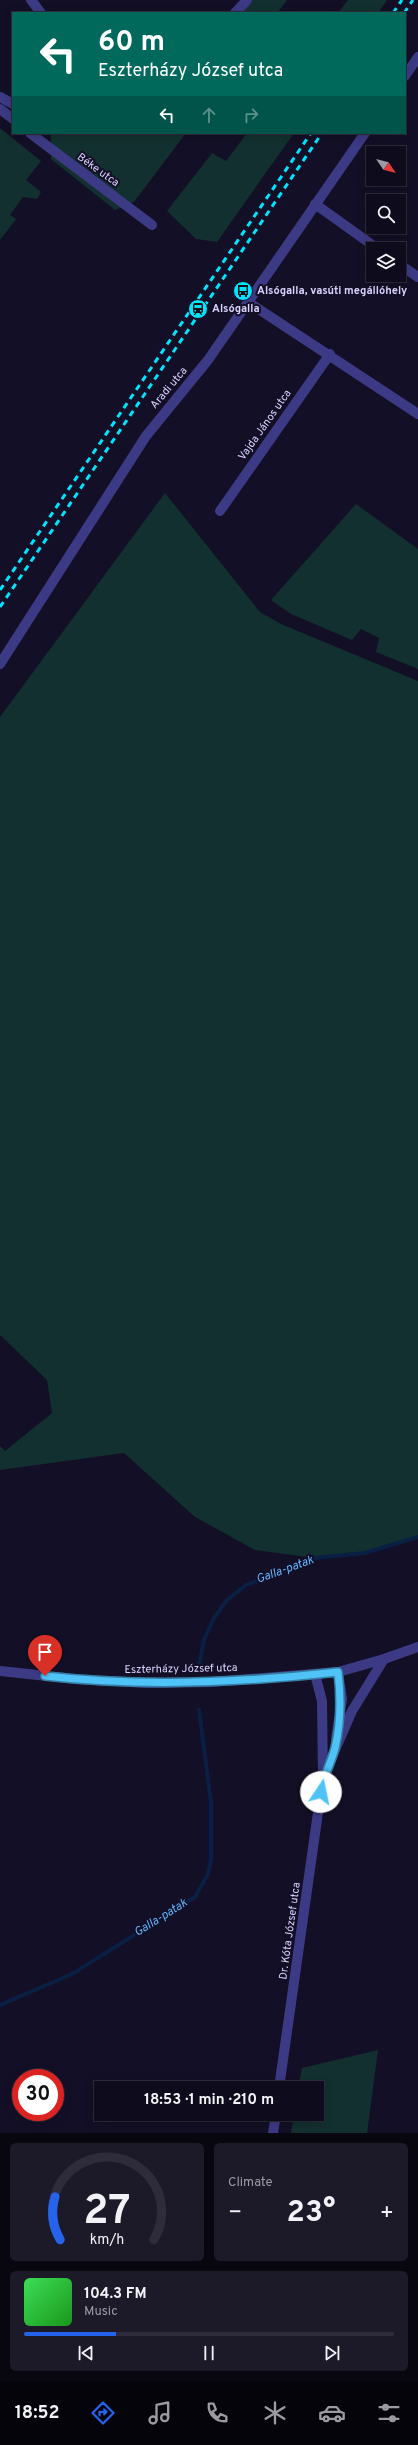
<!DOCTYPE html>
<html lang="en">
<head>
<meta charset="utf-8">
<style>
	:root { --surface:#0e0b1c; --page:#1c1929; --text:#f1f3f6; --muted:#9b9ba3; --line:#2e2b3b; --accent:#2563eb }
	body { margin:0; font-family:Overpass,sans-serif; background:var(--page); color:var(--text); height:100vh; display:flex; flex-direction:column; font-size:15px; white-space:nowrap }
	* { box-sizing:border-box; margin:0 }
	p { font-size:13px; color:var(--muted) }
	.icon { flex:none; width:22px; height:22px; fill:none; stroke:currentColor; stroke-width:2; stroke-linecap:round; stroke-linejoin:round }
	.map { position:relative; height:2133px; overflow:hidden }
	.panel { display:flex; flex-direction:column; gap:10px; padding:10px; background:#08060f; flex:1 }
	.panel>* { flex:none }
	.top-card { position:absolute; left:12px; top:12px; width:394px; height:122px; border-radius:0px; box-shadow:0 2px 10px #0003,0 0 0 1px var(--line); background:#00695c; color:#fff; overflow:hidden }
	.needle { width:26px; rotate:125deg }
	.fabs { position:absolute; left:366px; top:146px; display:grid; gap:8px }
	.fabs a { display:grid; place-items:center; width:40px; height:40px; border-radius:0px; background:var(--surface); box-shadow:0 2px 10px #0003,0 0 0 1px var(--line); font-size:20px }
	.speed { position:absolute; left:12px; top:2069px; display:flex; gap:8px; font-size:20px; font-weight:700; text-align:center }
	.speed>* { display:grid; place-content:center; width:52px; height:52px; border-radius:50%; background:var(--surface); box-shadow:0 2px 10px #0003,0 0 0 1px var(--line); line-height:1 }
	.speed .limit { border:6px solid #d22; background:#fff; color:#111 }
	.pin { position:absolute; display:grid; place-items:center; width:34px; height:34px; color:#fff; margin:-41px -17px; border-radius:50% 50% 50% 0; rotate:-45deg; box-shadow:0 0 4px #0007 }
	.pin .icon { rotate:45deg }
	.me { position:absolute; width:44px; margin:-22px; rotate:11deg; stroke-linejoin:round; filter:drop-shadow(0 0 3px #0008) }
	.turn { display:flex; align-items:center; gap:14px; height:84px; padding:0 20px; font-size:18px }
	.turn .icon { width:52px; height:52px; stroke-width:2.5 }
	.turn b { display:block; font-size:28px; line-height:34px }
	.lanes { display:flex; align-items:center; height:38px; padding:0 20px; background:#0003; justify-content:center; gap:20px; direction:ltr }
	.lanes .off { opacity:.35 }
	.big { font-size:30px; font-weight:700; line-height:1.1 }
	.panel .card { flex:1; display:flex; flex-direction:column; justify-content:center; gap:6px; min-width:0; padding:0 14px; border-radius:6px; background:var(--page) }
	.panel .dial { align-items:center; gap:0 }
	.dial svg { height:104px; overflow:visible; fill:none; stroke:var(--line); stroke-width:7; stroke-linecap:round; text-anchor:middle }
	.dial text { fill:var(--text); stroke:none }
	.song { display:flex; align-items:center; gap:12px }
	.cover { width:48px; height:48px; border-radius:6px; background:linear-gradient(135deg,hsl(130 70% 55%),hsl(120 70% 35%)) }
	.played { height:4px; border-radius:2px; background:linear-gradient(90deg,var(--accent) 25%,var(--line) 25%) }
	.keys { display:flex; justify-content:space-around; direction:ltr }
	.heat { display:flex; justify-content:space-between; align-items:center; font-size:22px; direction:ltr }
	.panel .tiles { flex:1; display:grid; gap:10px; grid-template-columns:1fr 1fr }
	.card:last-child { grid-column:span 2 }
	.trip { position:absolute; left:94px; top:2081px; width:230px; height:40px; border-radius:0px; background:var(--surface); box-shadow:0 2px 10px #0003,0 0 0 1px var(--line); font-weight:700; line-height:40px; text-align:center }
	.tabs { display:flex; height:64px; justify-content:space-around; align-items:center; background:#06040b; color:var(--muted) }
	.tabs .icon { width:28px; height:28px }
	.tabs .current { color:var(--accent) }
	.tabs b { font-size:18px; color:var(--text) }
	.map>svg:first-child { display:block }
</style>
</head>
<body>
<div class="map">
<svg width="418" height="2133" viewBox="0 0 418 2133">
	<rect width="100%" height="100%" fill="#130f26"/>
	<g fill="#12302f">
		<path d="M246 0H287L277 13H233Z"/>
		<path d="M348 0H387L378 13H338Z"/>
		<path d="M0 128 41 161 26 180 41 192 37 199 23 197 10 215 16 219 0 240Z"/>
		<path d="M51 133H186L134 202 115 210 51 159Z"/>
		<path d="M247 133H294L217 242 196 239 167 211 212 153 226 161Z"/>
		<path d="M165 493 260 612 281 624 418 681V1537L365 1553 315 1558 255 1550 195 1517 124 1453 0 1470V1446L5 1451 52 1413 47 1380 0 1335V717Z"/>
		<path d="M356 504 418 549V669L376 652 379 638 361 629 352 640 291 614 271 600Z"/>
		<path d="M378 2050 367 2133H291L294 2114H317V2088H298L302 2068Z"/>
	</g>
	<g fill="none" stroke-linecap="round" stroke-linejoin="round">
		<g stroke="#0a1f44" stroke-width="4">
			<path d="M199 1666 204 1640 214 1618 227 1600 246 1585 315 1558 365 1553 418 1537"/>
			<path d="M0 2005 72 1974 195 1897 208 1874 211 1860V1803L199 1710"/>
		</g>
		<g stroke="#3d3a85" stroke-width="10">
			<path d="M31 0 41 13"/>
			<path d="M235 13 247 0"/>
			<path d="M405 76 418 57"/>
			<path d="M0 97 13 104"/>
			<path d="M0 109 13 119"/>
			<path d="M30 133 152 225"/>
			<path d="M315 204 378 249"/>
			<path d="M399 264 418 277"/>
			<path d="M248 302 418 414"/>
			<path d="M220 511 330 354"/>
			<path d="M0 664 146 436 208 360 365 133"/>
			<path d="M0 1671 75 1679 146 1683 212 1682 338 1672 384 1659 418 1647"/>
			<path d="M336 1739 342 1699 338 1672"/>
			<path d="M325 1773 352 1711 384 1659"/>
			<path d="M279 2088 323 1777 322 1701 315 1674"/>
			<path d="M273 2133 276 2114"/>
		</g>
		<g stroke="#00e5ff" stroke-width="3" stroke-dasharray="6 5" stroke-linecap="butt">
			<path d="M393 13 402 0"/>
			<path d="M404 13 413 0"/>
			<path d="M0 590 311 133"/>
			<path d="M0 607 322 133"/>
		</g>
	</g>
	<g fill="none" stroke-linecap="round" stroke-linejoin="round">
		<defs>
			<path id="route" d="M45 1676C142 1687 240 1683 338 1672 341 1697 341 1723 335 1748 331 1764 323 1776 321 1792"/>
		</defs>
		<use href="#route" stroke="#337fa1" stroke-width="10"/>
		<use href="#route" stroke="#4fc3f7" stroke-width="7"/>
	</g>
	<defs>
		<symbol id="bus-disc" viewBox="-11 -11 22 22"><circle r="9.5" fill="#00e5ff" stroke="#130f26"/><path d="M-5-6H5V4H4V6H2V4H-2V6H-4V4H-5ZM-3.5-4V0h7V-4ZM-3.5 1.2v1.5H-2V1.2ZM2 1.2v1.5H3.5V1.2Z" fill="#111"/></symbol>
		<symbol id="station-disc" viewBox="-11 -11 22 22"><circle r="9.5" fill="#00e5ff" stroke="#130f26"/><path d="M-3-6H3Q5-6 5-4V2Q5 4 3 4L4.5 6H3L1.5 4h-3L-3 6H-4.5L-3 4Q-5 4-5 2V-4Q-5-6-3-6ZM-3.5-4v3h7v-3ZM-3.5 1v1.5H-2V1ZM2 1v1.5H3.5V1Z" fill="#111"/></symbol>
	</defs>
	<g fill-rule="evenodd">
		<use href="#bus-disc" x="232" y="280" width="22" height="22"/>
		<use href="#station-disc" x="187" y="298" width="22" height="22"/>
	</g>
	<g text-anchor="middle" dominant-baseline="central" stroke-width="4" stroke-linejoin="round" paint-order="stroke">
		<g font-size="11" fill="#d9d4ff" stroke="#130f26">
			<text transform="translate(98 170) rotate(36)">Béke utca</text>
			<text transform="translate(169 388) rotate(-50)">Aradi utca</text>
			<text transform="translate(265 425) rotate(-55)">Vajda János utca</text>
			<text transform="translate(181 1669) rotate(-1)">Eszterházy József utca</text>
			<text transform="translate(290 1931) rotate(-82)">Dr. Kóta József utca</text>
		</g>
		<g font-size="11" font-weight="bold" fill="#d9d4ff" stroke="#130f26" text-anchor="start">
			<text x="257" y="291">Alsógalla, vasúti megállóhely</text>
			<text x="212" y="309">Alsógalla</text>
		</g>
		<g font-size="12" font-style="italic" fill="#62b6ff" stroke="#130f26">
			<text transform="translate(285 1570) rotate(-20)">Galla-patak</text>
			<text transform="translate(161 1918) rotate(-32)">Galla-patak</text>
		</g>
	</g>
</svg>
<div class="fabs">
<a><svg class="needle" viewBox="-14 -14 28 28"><path d="M0-13l5 13h-10z" fill="#e53935"/><path d="M0 13l5-13h-10z" fill="#9b9ba3"/></svg></a>
<a><svg class="icon" aria-label="search" viewBox="0 0 24 24"><circle cx="10" cy="10" r="6"/><path d="M15 15l6 6"/></svg></a>
<a><svg class="icon" aria-label="layers" viewBox="0 0 24 24"><path d="M12 4l9 5-9 5-9-5zM3 14l9 5 9-5"/></svg></a>
</div>
<div class="speed"><div class="limit">30</div></div>
<div class="pin" style="left:45px;top:1676px;background:#d93025"><svg class="icon" aria-label="arrive" viewBox="0 0 24 24"><path d="M6 21V4h12l-3 4 3 4H6"/></svg></div>
<svg class="me" style="left:321px;top:1792px" viewBox="-20 -20 40 40"><circle r="19" fill="#fff"/><path d="M0-13L10 11 0 6-10 11z" fill="#4fc3f7"/></svg>
<div class="trip">18:53 · 1 min · 210 m</div>
<div class="top-card">
<div class="turn"><svg class="icon" aria-label="left" viewBox="0 0 24 24"><path d="M17 20v-9H6M10 6l-5 5 5 5"/></svg><div><b>60 m</b>Eszterházy József utca</div></div>
<div class="lanes"><svg class="icon" aria-label="left" viewBox="0 0 24 24"><path d="M17 20v-9H6M10 6l-5 5 5 5"/></svg><svg class="icon off" aria-label="ahead" viewBox="0 0 24 24"><path d="M12 20V5M6 11l6-6 6 6"/></svg><svg class="icon off" aria-label="right" viewBox="0 0 24 24"><path d="M7 20v-9h11M14 6l5 5-5 5"/></svg></div>
</div>
</div>
<section class="panel">
<div class="tiles">
<div class="card dial"><svg viewBox="0 0 100 80">
<path d="M14 69A42 42 0 1 1 86 69"/>
<path d="M14 69A42 42 0 0 1 10 36" stroke="#2563eb"/>
<text x="50" y="56" font-size="32" font-weight="700">27</text>
<text x="50" y="72" font-size="11">km/h</text>
</svg></div>
<div class="card"><p>Climate</p>
<div class="heat"><a>−</a><b class="big">23°</b><a>+</a></div>
</div>
<div class="card">
<div class="song"><i class="cover"></i><div><b>104.3 FM</b><p>Music</p></div></div>
<div class="played"></div>
<div class="keys"><svg class="icon" aria-label="previous" viewBox="0 0 24 24"><path d="M18 5L8 12l10 7zM5 5v14"/></svg><svg class="icon" aria-label="pause" viewBox="0 0 24 24"><path d="M8 5v14M16 5v14"/></svg><svg class="icon" aria-label="next" viewBox="0 0 24 24"><path d="M6 5l10 7-10 7zM19 5v14"/></svg></div>
</div>
</div>
</section>
<nav class="tabs">
<b>18:52</b>
<svg class="icon current" aria-label="directions" viewBox="0 0 24 24"><path d="M12 3l9 9-9 9-9-9zM9 14v-3h6M13 9l2 2-2 2"/></svg>
<svg class="icon" aria-label="music" viewBox="0 0 24 24"><path d="M9 18V5l10-2v13"/><circle cx="6" cy="18" r="3"/><circle cx="16" cy="16" r="3"/></svg>
<svg class="icon" aria-label="phone" viewBox="0 0 24 24"><path d="M5 4h4l2 5-3 2q2 4 5 5l2-3 5 2v4C11 20 4 13 5 4z"/></svg>
<svg class="icon" aria-label="climate" viewBox="0 0 24 24"><path d="M12 3v18M4 7l16 10M4 17L20 7"/></svg>
<svg class="icon" aria-label="car" viewBox="0 0 24 24"><path d="M5 17H2v-5l4-1 3-4h7l3 4 3 1v5h-3M9 17h6M6 11h13"/><circle cx="7" cy="17" r="2"/><circle cx="17" cy="17" r="2"/></svg>
<svg class="icon" aria-label="filters" viewBox="0 0 24 24"><path d="M4 7h16M4 17h16"/><circle cx="9" cy="7" r="2"/><circle cx="15" cy="17" r="2"/></svg>
</nav>
</body>
</html>
